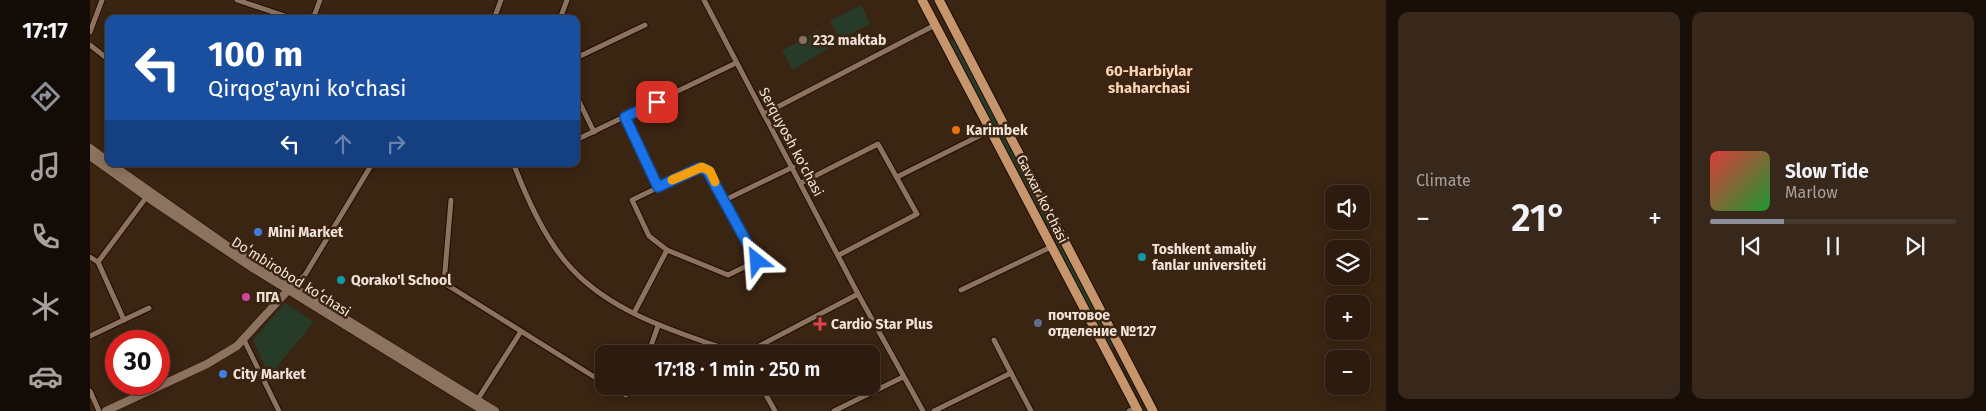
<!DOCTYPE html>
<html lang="en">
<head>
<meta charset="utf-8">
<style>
	:root { --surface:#2c1b0e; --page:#38281c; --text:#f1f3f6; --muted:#a6a19e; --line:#48392e; --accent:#8c9099 }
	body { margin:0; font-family:"Fira Sans",sans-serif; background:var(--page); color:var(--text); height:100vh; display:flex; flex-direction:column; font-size:19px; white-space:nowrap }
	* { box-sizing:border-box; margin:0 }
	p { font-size:16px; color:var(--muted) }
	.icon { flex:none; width:28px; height:28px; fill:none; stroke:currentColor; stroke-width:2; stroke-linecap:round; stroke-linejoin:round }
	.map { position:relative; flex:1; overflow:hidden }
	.panel { display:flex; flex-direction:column; gap:12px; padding:12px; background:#180f08; width:600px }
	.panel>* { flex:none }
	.hud { position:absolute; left:15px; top:15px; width:475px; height:152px; border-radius:10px; box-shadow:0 2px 12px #0003,0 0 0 1px var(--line); background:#1a4fa0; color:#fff; overflow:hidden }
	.tools { position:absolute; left:1235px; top:185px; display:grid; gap:10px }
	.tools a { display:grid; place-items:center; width:45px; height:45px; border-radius:10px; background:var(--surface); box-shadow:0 2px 12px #0003,0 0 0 1px var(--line); font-size:25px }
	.speed { position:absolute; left:15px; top:330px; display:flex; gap:10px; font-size:25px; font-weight:700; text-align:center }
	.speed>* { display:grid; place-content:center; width:65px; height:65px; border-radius:50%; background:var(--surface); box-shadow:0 2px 12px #0003,0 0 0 1px var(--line); line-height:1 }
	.speed .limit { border:8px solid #d22; background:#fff; color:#111 }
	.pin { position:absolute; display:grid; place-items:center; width:42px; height:42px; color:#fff; margin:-21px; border-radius:10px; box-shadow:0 2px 8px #0006 }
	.me { position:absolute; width:55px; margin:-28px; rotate:332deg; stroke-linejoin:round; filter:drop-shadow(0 0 4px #0008) }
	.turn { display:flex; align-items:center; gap:18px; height:105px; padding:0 20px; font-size:22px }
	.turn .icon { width:65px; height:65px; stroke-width:2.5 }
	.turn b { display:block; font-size:35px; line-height:42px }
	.lanes { display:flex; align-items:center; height:48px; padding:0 20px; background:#0003; justify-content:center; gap:25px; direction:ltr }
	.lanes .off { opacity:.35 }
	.big { font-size:38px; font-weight:600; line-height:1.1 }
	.panel .card { flex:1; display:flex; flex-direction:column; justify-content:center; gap:8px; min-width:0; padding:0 18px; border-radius:10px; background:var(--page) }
	.song { display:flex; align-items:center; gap:15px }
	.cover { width:60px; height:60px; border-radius:8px; background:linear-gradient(135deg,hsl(0 70% 55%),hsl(130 70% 35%)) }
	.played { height:5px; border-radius:2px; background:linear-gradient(90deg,var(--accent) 30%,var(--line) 30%) }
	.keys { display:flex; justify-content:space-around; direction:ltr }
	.heat { display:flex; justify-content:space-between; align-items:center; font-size:28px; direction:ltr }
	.panel .tiles { flex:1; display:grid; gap:12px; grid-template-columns:repeat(2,1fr) }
	.trip { position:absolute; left:505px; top:345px; width:285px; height:50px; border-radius:10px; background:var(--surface); box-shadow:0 2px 12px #0003,0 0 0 1px var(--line); font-weight:600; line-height:50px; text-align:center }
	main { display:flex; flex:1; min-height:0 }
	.tabs { display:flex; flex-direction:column; width:90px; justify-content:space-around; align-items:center; background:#120b06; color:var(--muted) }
	.tabs .icon { width:35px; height:35px }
	.tabs .selected { color:var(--accent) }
	.tabs b { font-size:22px; color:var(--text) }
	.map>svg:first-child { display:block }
</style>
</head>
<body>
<main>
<nav class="tabs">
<b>17:17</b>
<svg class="icon selected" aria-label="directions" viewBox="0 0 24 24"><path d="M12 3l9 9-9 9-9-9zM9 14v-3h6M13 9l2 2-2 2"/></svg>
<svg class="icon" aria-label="music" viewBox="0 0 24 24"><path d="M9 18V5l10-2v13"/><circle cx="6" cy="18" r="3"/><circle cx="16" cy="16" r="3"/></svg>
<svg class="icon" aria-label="phone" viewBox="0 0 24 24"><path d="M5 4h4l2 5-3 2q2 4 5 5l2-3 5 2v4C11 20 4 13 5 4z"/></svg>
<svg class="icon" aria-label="climate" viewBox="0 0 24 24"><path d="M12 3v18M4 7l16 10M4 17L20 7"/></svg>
<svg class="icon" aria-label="car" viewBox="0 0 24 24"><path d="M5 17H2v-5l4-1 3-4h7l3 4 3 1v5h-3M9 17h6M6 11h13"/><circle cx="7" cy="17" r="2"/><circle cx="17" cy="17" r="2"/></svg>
</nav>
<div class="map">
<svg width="1296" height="411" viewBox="0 0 1296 411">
	<rect width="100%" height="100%" fill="#3a2412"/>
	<g fill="#263c29">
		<path d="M771 5 780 24 750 39 740 21Z"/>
		<path d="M728 30 739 48 703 70 692 51Z"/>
		<path d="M865 39 1025 346 1021 348 860 41Z"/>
		<path d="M195 303 224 322 179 376 163 340Z"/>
	</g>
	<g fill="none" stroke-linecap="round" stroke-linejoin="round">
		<defs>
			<g id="street">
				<path d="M147 0 204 19"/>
				<path d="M614 0 768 294 833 411"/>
				<path d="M223 19 230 0"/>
				<path d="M404 19 411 0"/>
				<path d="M470 19 477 0"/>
				<path d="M0 32 12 0"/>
				<path d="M0 45 19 60"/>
				<path d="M486 58 555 25"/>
				<path d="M486 95 504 132"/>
				<path d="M674 114 845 25"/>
				<path d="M535 117 568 187"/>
				<path d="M486 140 646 63"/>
				<path d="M408 164H428"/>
				<path d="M424 165C437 199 456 241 481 268 524 315 593 334 650 354"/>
				<path d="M807 177 901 130"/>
				<path d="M711 183 788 144 827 214 749 255"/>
				<path d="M361 200 354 283 514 383"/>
				<path d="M635 200 667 261 638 275 577 250 559 236 542 200 609 168 619 171 635 200 703 167"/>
				<path d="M0 257 8 262"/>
				<path d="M203 286 215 275 282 164"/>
				<path d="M871 290 961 247"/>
				<path d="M544 313 577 250"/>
				<path d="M34 320 8 262 58 195"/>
				<path d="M0 336 59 308"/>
				<path d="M154 340 189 411"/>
				<path d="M904 340 921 373"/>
				<path d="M558 354 568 326"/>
				<path d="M654 354 768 294"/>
				<path d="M519 386 536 395 546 386"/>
				<path d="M671 386 685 411"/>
				<path d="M0 391 9 411"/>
				<path d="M386 402 430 333"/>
				<path d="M744 411 813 377"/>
				<path d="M844 411 921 373 941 411"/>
				<path d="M1039 411 1046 408"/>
			</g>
			<g id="secondary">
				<path d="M0 148 19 162"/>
				<path d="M0 156 64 202 161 267 394 411"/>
				<path d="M21 164 139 247 405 411"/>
				<path d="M16 411 117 364 147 346 200 288"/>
			</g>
			<g id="primary">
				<path d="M832 0 1048 411"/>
				<path d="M849 0 1063 411"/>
			</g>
		</defs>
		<use href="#street" stroke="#200c00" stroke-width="7"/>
		<use href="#secondary" stroke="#200c00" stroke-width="9"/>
		<use href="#primary" stroke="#200c00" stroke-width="11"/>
		<use href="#street" stroke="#8d735f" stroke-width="5"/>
		<use href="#secondary" stroke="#8d735f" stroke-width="8"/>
		<use href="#primary" stroke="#c7956c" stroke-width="9"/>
	</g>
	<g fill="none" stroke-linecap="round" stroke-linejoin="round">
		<defs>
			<path id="route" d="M567 102 535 117 568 187 609 168 617 170 667 261"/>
		</defs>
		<use href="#route" stroke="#114b97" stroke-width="12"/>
		<use href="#route" stroke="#1a73e8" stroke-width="9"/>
		<path stroke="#f59e0b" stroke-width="9" d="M582 180 612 167 620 171 625 182"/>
	</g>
	<circle fill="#8d6e63" stroke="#3a2412" stroke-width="2" cx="713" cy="40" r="5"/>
	<circle fill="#e8710a" stroke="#3a2412" stroke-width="2" cx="866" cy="130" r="5"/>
	<g fill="#3f7fe0" stroke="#3a2412" stroke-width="2">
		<circle cx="168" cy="232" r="5"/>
		<circle cx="133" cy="374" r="5"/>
	</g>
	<g fill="#0f9aa8" stroke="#3a2412" stroke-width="2">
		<circle cx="1052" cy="257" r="5"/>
		<circle cx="251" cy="280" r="5"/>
	</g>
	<circle fill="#d1479c" stroke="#3a2412" stroke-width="2" cx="156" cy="297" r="5"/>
	<circle fill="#5c6f8a" stroke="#3a2412" stroke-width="2" cx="948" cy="323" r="5"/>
	<path fill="#e0444e" stroke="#3a2412" stroke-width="2" d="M727.5 316.5h5v5h5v5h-5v5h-5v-5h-5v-5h5z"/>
	<g text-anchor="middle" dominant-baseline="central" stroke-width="5" stroke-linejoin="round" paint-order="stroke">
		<g font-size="14" font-weight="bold" fill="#f2e3d8" stroke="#3a2412" text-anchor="start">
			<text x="723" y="40">232 maktab</text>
			<text x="876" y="130">Karimbek</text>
			<text x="178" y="232">Mini Market</text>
			<text x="1062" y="249">Toshkent amaliy<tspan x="1062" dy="16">fanlar universiteti</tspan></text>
			<text x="261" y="280">Qorako'l School</text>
			<text x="166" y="297">ПГА</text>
			<text x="958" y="315">почтовое<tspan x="958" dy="16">отделение №127</tspan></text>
			<text x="741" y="324">Cardio Star Plus</text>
			<text x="143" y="374">City Market</text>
		</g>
		<g font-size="14" fill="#f2e3d8" stroke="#3a2412">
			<text transform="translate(701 142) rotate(62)">Serquyosh ko'chasi</text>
			<text transform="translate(952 199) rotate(63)">Gavxar ko'chasi</text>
			<text transform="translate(201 277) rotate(32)">Doʻmbirobod koʻchasi</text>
		</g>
		<g font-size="15" font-weight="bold" fill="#fbd5b5" stroke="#3a2412">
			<text x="1059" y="71">60-Harbiylar<tspan x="1059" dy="17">shaharchasi</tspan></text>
		</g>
	</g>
</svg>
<div class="tools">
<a><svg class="icon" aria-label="sound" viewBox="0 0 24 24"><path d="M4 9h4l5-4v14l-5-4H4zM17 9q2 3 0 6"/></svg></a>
<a><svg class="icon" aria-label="layers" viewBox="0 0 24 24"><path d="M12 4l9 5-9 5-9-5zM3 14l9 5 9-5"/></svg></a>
<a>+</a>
<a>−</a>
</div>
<div class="speed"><div class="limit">30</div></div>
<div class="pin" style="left:567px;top:102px;background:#d93025"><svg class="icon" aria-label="arrive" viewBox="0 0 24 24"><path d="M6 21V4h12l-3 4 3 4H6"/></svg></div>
<svg class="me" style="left:667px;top:261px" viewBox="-20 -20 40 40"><path d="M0-17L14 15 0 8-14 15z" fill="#1a73e8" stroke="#fff" stroke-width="4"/></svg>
<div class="trip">17:18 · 1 min · 250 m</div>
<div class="hud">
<div class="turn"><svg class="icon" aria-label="left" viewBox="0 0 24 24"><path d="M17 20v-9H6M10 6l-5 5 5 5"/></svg><div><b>100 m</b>Qirqog'ayni ko'chasi</div></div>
<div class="lanes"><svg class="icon" aria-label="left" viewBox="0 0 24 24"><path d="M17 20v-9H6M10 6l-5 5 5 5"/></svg><svg class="icon off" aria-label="ahead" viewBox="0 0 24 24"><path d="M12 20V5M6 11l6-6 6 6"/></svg><svg class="icon off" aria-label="right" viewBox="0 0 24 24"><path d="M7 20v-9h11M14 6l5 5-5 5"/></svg></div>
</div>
</div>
<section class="panel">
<div class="tiles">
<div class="card"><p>Climate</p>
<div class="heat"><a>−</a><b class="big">21°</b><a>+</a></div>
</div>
<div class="card">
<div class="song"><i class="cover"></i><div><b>Slow Tide</b><p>Marlow</p></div></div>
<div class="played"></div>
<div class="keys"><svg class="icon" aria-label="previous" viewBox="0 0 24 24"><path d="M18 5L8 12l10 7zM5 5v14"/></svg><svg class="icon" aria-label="pause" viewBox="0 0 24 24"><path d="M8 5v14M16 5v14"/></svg><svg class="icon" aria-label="next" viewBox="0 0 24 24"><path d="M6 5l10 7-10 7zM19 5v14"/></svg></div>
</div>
</div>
</section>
</main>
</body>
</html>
